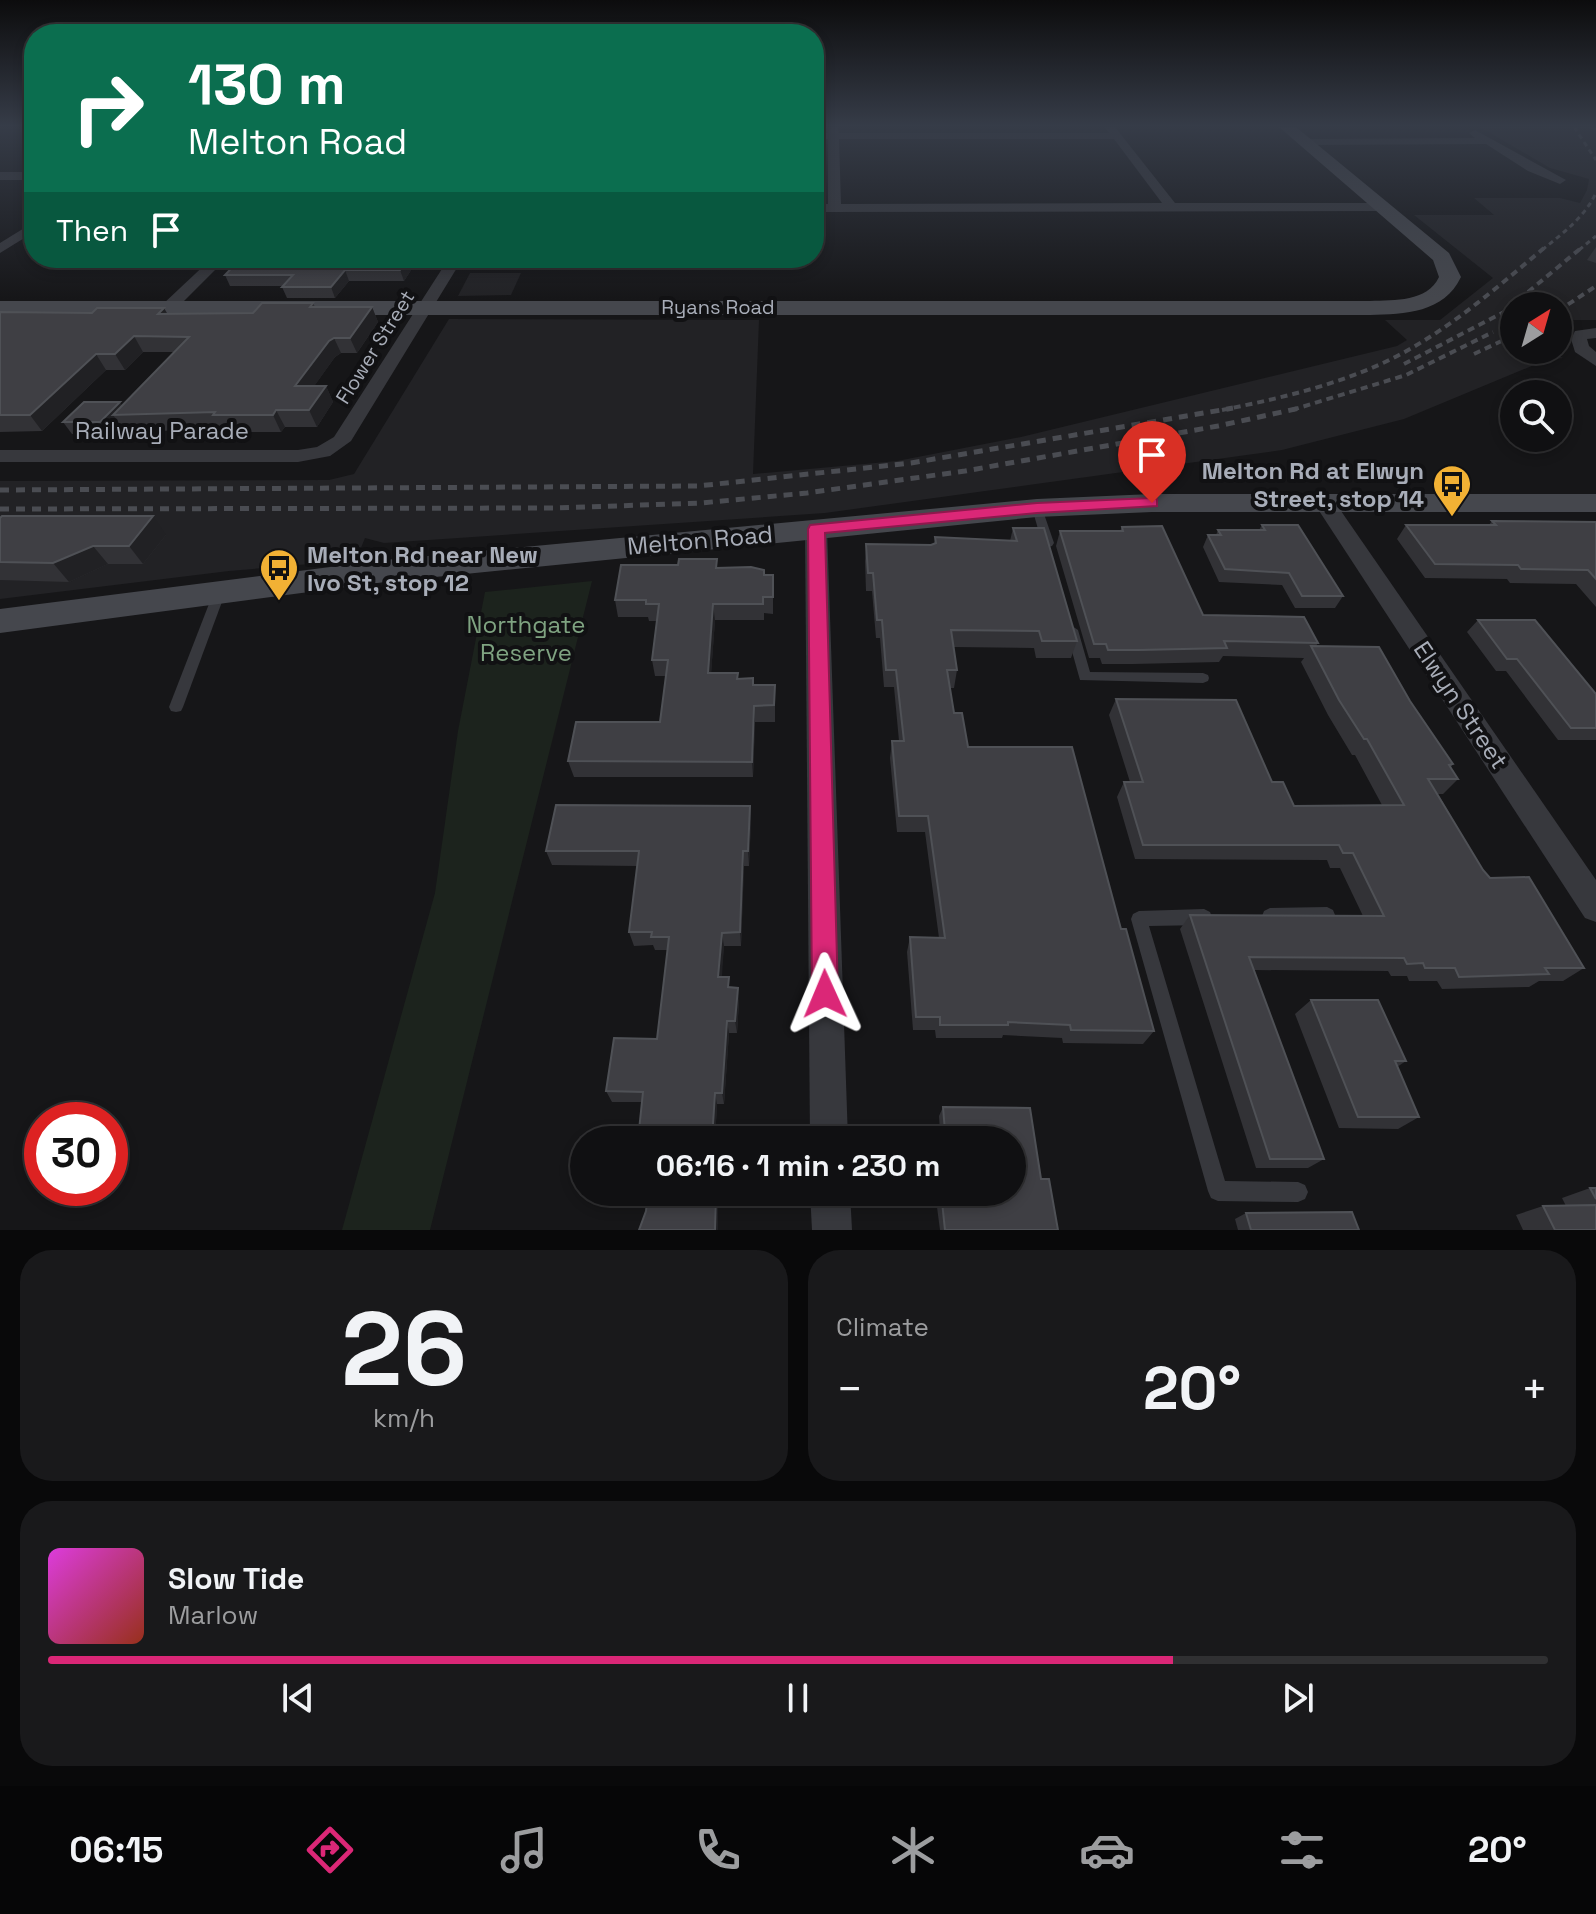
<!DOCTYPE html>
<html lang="en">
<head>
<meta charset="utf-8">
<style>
	:root { --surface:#101012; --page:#19191b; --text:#f1f3f6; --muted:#9c9d9f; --line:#303032; --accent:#db2777 }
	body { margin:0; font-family:"Space Grotesk",sans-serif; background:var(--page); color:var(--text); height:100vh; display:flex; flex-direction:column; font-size:30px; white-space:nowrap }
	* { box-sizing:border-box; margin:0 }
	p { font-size:26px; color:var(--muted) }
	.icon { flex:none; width:44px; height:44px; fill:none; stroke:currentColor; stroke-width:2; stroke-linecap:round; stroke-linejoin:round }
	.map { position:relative; height:1230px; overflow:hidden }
	.sheet { display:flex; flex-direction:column; gap:20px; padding:20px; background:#09090a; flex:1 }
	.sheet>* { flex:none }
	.banner { position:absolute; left:24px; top:24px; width:800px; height:244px; border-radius:32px; box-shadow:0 4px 12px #0003,0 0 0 2px var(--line); background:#0b6e4f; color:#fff; overflow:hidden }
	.needle { width:52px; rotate:37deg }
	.buttons { position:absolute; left:1500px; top:292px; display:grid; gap:16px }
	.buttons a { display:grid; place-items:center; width:72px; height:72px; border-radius:50%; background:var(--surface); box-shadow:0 4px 12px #0003,0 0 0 2px var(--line); font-size:40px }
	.speed { position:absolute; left:24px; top:1102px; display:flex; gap:16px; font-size:40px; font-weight:700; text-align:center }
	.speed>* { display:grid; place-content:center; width:104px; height:104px; border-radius:50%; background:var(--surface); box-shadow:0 4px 12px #0003,0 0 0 2px var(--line); line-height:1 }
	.speed .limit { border:12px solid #d22; background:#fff; color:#111 }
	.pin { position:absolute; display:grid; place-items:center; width:68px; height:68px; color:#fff; margin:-82px -34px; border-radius:50% 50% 50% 0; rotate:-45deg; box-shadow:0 0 8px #0007 }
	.pin .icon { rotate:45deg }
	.me { position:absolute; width:88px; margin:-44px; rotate:359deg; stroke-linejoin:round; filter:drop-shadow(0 0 6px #0008) }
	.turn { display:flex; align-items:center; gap:28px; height:168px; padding:0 32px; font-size:36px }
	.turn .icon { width:104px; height:104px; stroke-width:2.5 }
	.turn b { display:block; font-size:56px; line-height:68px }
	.then { display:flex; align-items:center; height:76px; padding:0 32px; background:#0003; gap:16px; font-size:30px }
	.big { font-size:60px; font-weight:700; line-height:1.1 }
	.sheet .tile { flex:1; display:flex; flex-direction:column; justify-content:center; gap:12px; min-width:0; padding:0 28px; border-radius:32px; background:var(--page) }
	.sheet .dial { align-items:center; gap:0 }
	.dial b { font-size:104px; line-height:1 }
	.song { display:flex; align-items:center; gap:24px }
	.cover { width:96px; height:96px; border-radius:12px; background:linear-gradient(135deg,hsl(300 70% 55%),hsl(10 70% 35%)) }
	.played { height:8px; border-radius:4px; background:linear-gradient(90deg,var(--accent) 75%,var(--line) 75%) }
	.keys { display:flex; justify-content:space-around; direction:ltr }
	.heat { display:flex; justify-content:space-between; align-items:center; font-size:44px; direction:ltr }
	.sheet .tiles { flex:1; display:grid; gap:20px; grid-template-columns:1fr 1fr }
	.tile:last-child { grid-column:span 2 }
	.trip { position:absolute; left:570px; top:1126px; width:456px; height:80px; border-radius:40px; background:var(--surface); box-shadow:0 4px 12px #0003,0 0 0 2px var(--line); font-weight:700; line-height:80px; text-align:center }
	.tabs { display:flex; height:128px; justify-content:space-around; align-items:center; background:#060607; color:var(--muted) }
	.tabs .icon { width:56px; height:56px }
	.tabs .selected { color:var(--accent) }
	.tabs b { font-size:36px; color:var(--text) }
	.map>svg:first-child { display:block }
</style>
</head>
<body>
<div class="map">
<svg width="1596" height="1230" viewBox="0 0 1596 1230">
	<rect width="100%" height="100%" fill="#161618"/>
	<g fill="#222225">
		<path d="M1480 127H1596V320H1566L1558 326V306H1514V350H1547L1563 358 1546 360 1404 419 1282 450 825 513 384 543 365 538 356 560 229 571 0 599V481L329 480 354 474 449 319 759 320 753 474 897 461 1021 437 1397 346 1407 340 1385 320H1440L1493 278 1414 215H1494L1474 198H1560L1580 203 1587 190 1589 179 1550 168Z"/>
		<path d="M470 273H521L511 295 458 296Z"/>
	</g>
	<path fill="#1c231d" d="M592 581 430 1230H342L435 893 458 731 485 592Z"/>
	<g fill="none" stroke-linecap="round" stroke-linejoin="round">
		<g fill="#37383d" fill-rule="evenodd">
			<path d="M1037 505 1042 508 1054 543 1052 546 1048 547 1042 543 1032 508Z"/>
			<path d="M220 587 226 591 183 707 181 711 176 712 171 711 169 707 214 591Z"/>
			<path d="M1072 626 1078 630 1090 672 1203 673 1208 675 1209 678 1208 681 1203 683 1080 680 1066 630Z"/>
			<path d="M1327 907 1333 910 1335 915 1333 920 1327 923 1270 924 1264 921 1262 916 1264 911 1270 908Z"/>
			<path d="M1204 909 1210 912 1212 917 1210 922 1204 925 1149 926 1225 1181 1298 1182 1305 1185 1308 1192 1305 1199 1298 1202 1218 1201 1211 1198 1208 1191 1131 919 1133 914 1139 911Z"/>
		</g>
		<g fill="#37383d" fill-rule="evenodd">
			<path d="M828 127H838L839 133H1109L1105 127H1115L1175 203H1383L1390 207 1383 211 814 212V204H828V139H814V133H828ZM839 139H1114L1162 203 841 204Z"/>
			<path d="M1475 130 1566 180 1560 184 1528 171 1486 144 1306 145 1300 142 1306 139 1475 138 1469 133Z"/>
			<rect x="0" y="172" width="34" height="8"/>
			<path d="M34 222V232L0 253V243Z"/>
			<path d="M212 258H227L174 311H162V305Z"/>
			<path d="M449 258H463L351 441 330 456 298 462H0V450H298L317 447 334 437Z"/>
			<path d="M1596 328V338L1587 339 1589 346 1596 352V366L1575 352 1571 339 1575 331Z"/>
			<path d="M1325 496 1332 498 1596 880V922L1585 918 1314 503Z"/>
			<path d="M816 522 824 524 827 529 848 1140H810L805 529 808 524Z"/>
			<path d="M810 1192H850L852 1230H812Z"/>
		</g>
		<g fill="#45474d" fill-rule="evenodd">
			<path d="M1279 127H1296L1449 253 1461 277C1444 313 1405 314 1370 315H0V301H1370C1395 300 1427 302 1439 277L1433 260Z"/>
			<path d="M1152 494H1596V512H1152L1037 517 385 582 0 633V609L385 560 1037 499Z"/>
		</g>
		<g stroke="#4a4c52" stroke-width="3" stroke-dasharray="5 4" stroke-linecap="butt">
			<path d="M1574 127 1596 160"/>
			<path d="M1591 127 1596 130"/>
			<path d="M1542 250C1563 233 1584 218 1596 193"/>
			<path d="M1579 250 1596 236"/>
		</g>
		<g stroke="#4a4c52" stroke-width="4" stroke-dasharray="7 5" stroke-linecap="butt">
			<path d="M1558 311 1596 286"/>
			<path d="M1474 354 1514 335"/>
			<path d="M1404 364 1504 312 1581 248"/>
			<path d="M1222 410C1277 399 1333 386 1383 363 1443 335 1494 290 1544 248"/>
			<path d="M1292 410 1406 375 1493 332"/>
		</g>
		<g stroke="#4a4c52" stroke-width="5" stroke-dasharray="9 7" stroke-linecap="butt">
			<path d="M0 490 698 486 911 463 1233 408"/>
			<path d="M0 509 556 508 701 503 807 493 965 471 1218 426 1300 408"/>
		</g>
	</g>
	<g fill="#323236">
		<path d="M1596 247V263L1587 260Z"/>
		<path d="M241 258H419L404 281H349L335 298H287L282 287 283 286H230L225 275Z"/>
		<path d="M313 303 315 307H372L378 322 357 353H341L335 357 314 386H326L333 402 317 427H285L281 432H222L220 429 124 432 119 423 108 434H72L63 422 122 406 174 352H143L125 370H106L42 431 0 432V312L168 314 253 313Z"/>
		<path d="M0 518 166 535 143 564H108L69 582 0 580Z"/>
		<path d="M1492 521 1596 522V607L1576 584 1510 583 1507 579 1425 578 1397 539 1406 525H1489Z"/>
		<path d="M1262 525 1343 596 1335 608H1295L1282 585 1219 582 1203 547 1208 535H1216L1218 530H1259Z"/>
		<path d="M1122 527 1203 615 1318 643 1316 646 1410 701 1453 764 1451 767 1458 779 1443 794H1438L1483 870 1584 968 1563 981H1539L1529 987 1442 989 1437 981H1409L1407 976H1391L1388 971 1254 970 1324 1159 1308 1168H1256L1180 929 1190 915 1363 916 1340 868H1330L1327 860 1135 859 1117 797 1124 782H1130L1109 715 1116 699 1272 782 1294 806 1382 805 1355 755H1352L1328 715 1301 662 1304 658 1223 656 1219 662 1133 664H1102L1100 658H1089L1056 546 1060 531H1120Z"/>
		<path d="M1013 528 1077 641 1071 658H1036L1034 648 954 647 957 670 954 688H950L954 713 968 747 1121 929 1154 1031 1143 1044 1063 1043 1062 1038 1003 1035 1002 1038H936L935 1030H913L907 952 910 937 939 938 925 832H897L890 758 892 741H899L894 687H884L880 638H876L872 591H866L865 561 866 544 931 545 934 544 935 537 1010 541Z"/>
		<path d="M718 568 764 575 773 592V614L764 613V620H715L711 673 738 679 753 685 775 701V722H755L753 777H574L568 761 660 722 666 676H655L652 660 657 621H649L648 617H618L615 600Z"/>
		<path d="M1478 620 1596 694V740H1558L1506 671H1496L1467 632Z"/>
		<path d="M750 806 751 821 749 866H744L741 946H724L721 977 731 988 739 1001 737 1033H729L724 1104H717L715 1140H638L642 1102H612L606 1091 657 1039 668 950H655L653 945 634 946 629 932 637 866 552 865 546 851Z"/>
		<path d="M1311 1000 1406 1061 1397 1067 1419 1117 1398 1129 1339 1128 1295 1014Z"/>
		<path d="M943 1107 1030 1108 1041 1179H1049L1058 1230H940L935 1192H1012V1140H930L933 1131H940L939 1116Z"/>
		<path d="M1590 1188H1596V1230H1523L1516 1215 1543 1206H1566L1562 1198Z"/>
		<path d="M727 1192V1204H718V1230H639L646 1211Z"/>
		<path d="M1246 1213 1359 1230H1238L1235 1219Z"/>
	</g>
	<g fill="#212124">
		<path d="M408 258H419L404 281 400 270Z"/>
		<path d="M345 270 349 281 335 298 331 287Z"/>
		<path d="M372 307 378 322 357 353 350 338Z"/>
		<path d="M164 308 173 323 158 314Z"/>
		<path d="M134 336 143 352 125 370 115 354Z"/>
		<path d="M334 338 341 353 335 357 303 402 295 386 329 341Z"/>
		<path d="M96 354 106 370 42 431 30 415Z"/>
		<path d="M326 386 333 402 317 427 309 410Z"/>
		<path d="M120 402 127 414 113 415 119 423 108 434 100 422Z"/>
		<path d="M276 410 285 427 281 432 273 415Z"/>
		<path d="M153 516 166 535 143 564 129 546Z"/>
		<path d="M93 546 108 564 69 582 53 563Z"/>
		<path d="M713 604 715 620 710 690 708 673Z"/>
		<path d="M754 706 755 722 753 777 752 762Z"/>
		<path d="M750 806 751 821 749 866 748 851Z"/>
		<path d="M743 851 744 866 741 946 740 932Z"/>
		<path d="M722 933 724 946 721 990 718 977Z"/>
		<path d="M738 988 739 1001 737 1033 735 1021Z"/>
		<path d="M727 1021 729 1033 724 1104 722 1093Z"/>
		<path d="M715 1093 717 1104 715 1140H712Z"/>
		<path d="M716 1195 718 1204V1230H715Z"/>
	</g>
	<g fill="#3f3f44" stroke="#4f5156" stroke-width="2">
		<path d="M241 258H408L400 270H345L331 287H282L293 275H225Z"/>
		<path d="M262 303H313L310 307H372L350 338H334L329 341 295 386H326L309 410H276L273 415H213L215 412 113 415 189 337 134 336 115 354H96L30 415H0V312L92 313 97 308H164L158 314 253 313Z"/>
		<path d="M84 402H120L100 422H63Z"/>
		<path d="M2 516H153L129 546H93L53 563 0 562V518Z"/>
		<path d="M1492 521 1596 522V579L1588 570 1521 569 1518 565 1435 564 1406 525H1496Z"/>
		<path d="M1262 525H1298L1343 596H1302L1289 573 1225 569 1208 535H1221L1218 530H1265Z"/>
		<path d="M1162 526 1203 615 1304 617 1318 643 1224 641 1227 648 1139 650H1108L1106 644H1094L1060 531H1123L1122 527Z"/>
		<path d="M1013 528H1044L1077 641H1042L1039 631 951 630 957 670H947L954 713H962L968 747H1072L1121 929H1126L1154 1031 1071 1030 1070 1025 1008 1022V1025H940V1017H916L910 937 945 938 928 816H899L892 741H904L896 670H886L882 620H877L873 573H868L866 544 931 545 936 543 935 537 1017 541Z"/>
		<path d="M679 559H717L716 568 751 567 764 570V575H773V597H763V604H713L708 673H738L737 679 753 678V685H775L774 705 754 706 752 762 568 761 576 722H660L668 660H652L659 604H646V600H615L621 565H678Z"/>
		<path d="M1478 620H1535L1596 694V728H1571L1517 659H1507Z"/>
		<path d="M1311 646 1379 647 1410 701 1453 764 1449 765 1458 779H1428L1483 870 1490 878 1529 877 1584 968H1545L1549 974 1459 977 1455 968H1425L1423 963 1407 964 1404 958 1249 957 1324 1159H1270L1190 915 1384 916 1353 853H1343L1339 845H1143L1124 782H1143L1116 699 1236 700 1272 782H1283L1294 806 1404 805 1367 739H1364L1339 700Z"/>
		<path d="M556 805 750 806 748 851H743L740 932 722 933 718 977H729L728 987 738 988 735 1021H727L722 1093H715L712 1140H638L643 1092 606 1091 614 1038 657 1039 669 937H651L652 932H629L639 851H546Z"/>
		<path d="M1311 1000H1378L1406 1061H1395L1419 1117H1358Z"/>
		<path d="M943 1107 1030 1108 1041 1179H1049L1058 1230H945L941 1192H1012V1140H934L933 1131H945Z"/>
		<path d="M1590 1188H1596V1199Z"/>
		<path d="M648 1192H725V1195H716L715 1230H639L646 1211Z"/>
		<path d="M1596 1205V1230H1555L1543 1206Z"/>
		<path d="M1352 1212 1359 1230H1251L1246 1213Z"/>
	</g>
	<linearGradient id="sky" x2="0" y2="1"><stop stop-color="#0c0c0d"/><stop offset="0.42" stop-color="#363c48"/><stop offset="1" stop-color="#363c48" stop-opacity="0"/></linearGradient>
	<rect width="1596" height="299" fill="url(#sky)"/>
	<path fill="#db2777" stroke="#8e194d" stroke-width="2" d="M1152 498 1157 499V506L1037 513 825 533 838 994 834 1004 825 1007 816 1004 812 994 808 529 810 525 1037 503Z"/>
	<defs>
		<symbol id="bus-pin" viewBox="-11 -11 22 30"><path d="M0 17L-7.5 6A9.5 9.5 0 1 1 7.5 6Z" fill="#f2b134" stroke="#111113"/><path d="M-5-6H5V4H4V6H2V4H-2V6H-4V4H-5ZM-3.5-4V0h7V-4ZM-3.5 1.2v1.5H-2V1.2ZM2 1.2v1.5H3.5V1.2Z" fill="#111"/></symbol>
	</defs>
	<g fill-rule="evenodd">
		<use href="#bus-pin" x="1430" y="462" width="44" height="60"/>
		<use href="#bus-pin" x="257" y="546" width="44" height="60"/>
	</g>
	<g text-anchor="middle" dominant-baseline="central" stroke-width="8" stroke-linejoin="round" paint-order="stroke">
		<g font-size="20" fill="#a8adb8" stroke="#111113">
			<text x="718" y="307">Ryans Road</text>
			<text transform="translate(375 347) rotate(-58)">Flower Street</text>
		</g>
		<g font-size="24" fill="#a8adb8" stroke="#111113">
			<text x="162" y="430">Railway Parade</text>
			<text transform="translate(700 540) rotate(-5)">Melton Road</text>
			<text transform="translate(1461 705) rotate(56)">Elwyn Street</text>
		</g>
		<g font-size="24" font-weight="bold" fill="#a8adb8" stroke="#111113" text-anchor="end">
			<text x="1424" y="470">Melton Rd at Elwyn<tspan x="1424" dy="28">Street, stop 14</tspan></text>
			<text x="307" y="554" text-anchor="start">Melton Rd near New<tspan x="307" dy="28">Ivo St, stop 12</tspan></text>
		</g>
		<g font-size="24" fill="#7fa381" stroke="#111113">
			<text x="526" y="624">Northgate<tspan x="526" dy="28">Reserve</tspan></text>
		</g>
	</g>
</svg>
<div class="buttons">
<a><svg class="needle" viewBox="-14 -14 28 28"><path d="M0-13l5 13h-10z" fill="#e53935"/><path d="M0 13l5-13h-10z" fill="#9c9d9f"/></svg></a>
<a><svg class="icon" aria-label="search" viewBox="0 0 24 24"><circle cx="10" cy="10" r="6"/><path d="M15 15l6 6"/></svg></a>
</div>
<div class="speed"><div class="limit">30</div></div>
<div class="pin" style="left:1152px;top:503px;background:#d93025"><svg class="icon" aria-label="arrive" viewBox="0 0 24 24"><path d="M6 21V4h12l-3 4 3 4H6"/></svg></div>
<svg class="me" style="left:825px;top:994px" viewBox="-20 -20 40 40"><path d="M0-17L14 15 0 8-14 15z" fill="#db2777" stroke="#fff" stroke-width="4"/></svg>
<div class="trip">06:16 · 1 min · 230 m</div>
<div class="banner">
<div class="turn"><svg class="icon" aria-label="right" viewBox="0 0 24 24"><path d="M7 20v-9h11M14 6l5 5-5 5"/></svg><div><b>130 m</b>Melton Road</div></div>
<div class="then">Then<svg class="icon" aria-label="arrive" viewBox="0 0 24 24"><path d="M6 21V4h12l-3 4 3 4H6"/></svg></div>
</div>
</div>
<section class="sheet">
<div class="tiles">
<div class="tile dial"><b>26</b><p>km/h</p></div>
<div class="tile"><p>Climate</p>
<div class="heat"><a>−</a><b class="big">20°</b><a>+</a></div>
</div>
<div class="tile">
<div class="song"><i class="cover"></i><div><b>Slow Tide</b><p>Marlow</p></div></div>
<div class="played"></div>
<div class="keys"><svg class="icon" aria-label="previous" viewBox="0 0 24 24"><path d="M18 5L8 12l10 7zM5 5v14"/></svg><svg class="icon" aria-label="pause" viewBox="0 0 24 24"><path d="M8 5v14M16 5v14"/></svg><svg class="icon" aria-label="next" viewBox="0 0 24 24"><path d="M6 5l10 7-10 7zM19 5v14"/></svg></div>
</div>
</div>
</section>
<nav class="tabs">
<b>06:15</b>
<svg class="icon selected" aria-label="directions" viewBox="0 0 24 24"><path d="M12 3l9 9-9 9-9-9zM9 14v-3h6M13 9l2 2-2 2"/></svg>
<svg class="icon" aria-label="music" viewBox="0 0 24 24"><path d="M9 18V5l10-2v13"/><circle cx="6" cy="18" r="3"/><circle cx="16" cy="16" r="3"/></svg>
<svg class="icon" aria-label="phone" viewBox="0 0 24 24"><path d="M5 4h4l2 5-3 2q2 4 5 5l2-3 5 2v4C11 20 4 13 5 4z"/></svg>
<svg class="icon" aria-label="climate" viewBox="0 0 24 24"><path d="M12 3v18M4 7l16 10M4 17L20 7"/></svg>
<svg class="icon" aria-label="car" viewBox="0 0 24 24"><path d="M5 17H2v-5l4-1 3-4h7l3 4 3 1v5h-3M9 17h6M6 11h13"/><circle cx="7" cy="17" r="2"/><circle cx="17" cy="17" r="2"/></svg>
<svg class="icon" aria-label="filters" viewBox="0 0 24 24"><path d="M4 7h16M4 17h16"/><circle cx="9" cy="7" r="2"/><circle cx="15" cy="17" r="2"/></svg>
<b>20°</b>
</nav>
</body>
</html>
